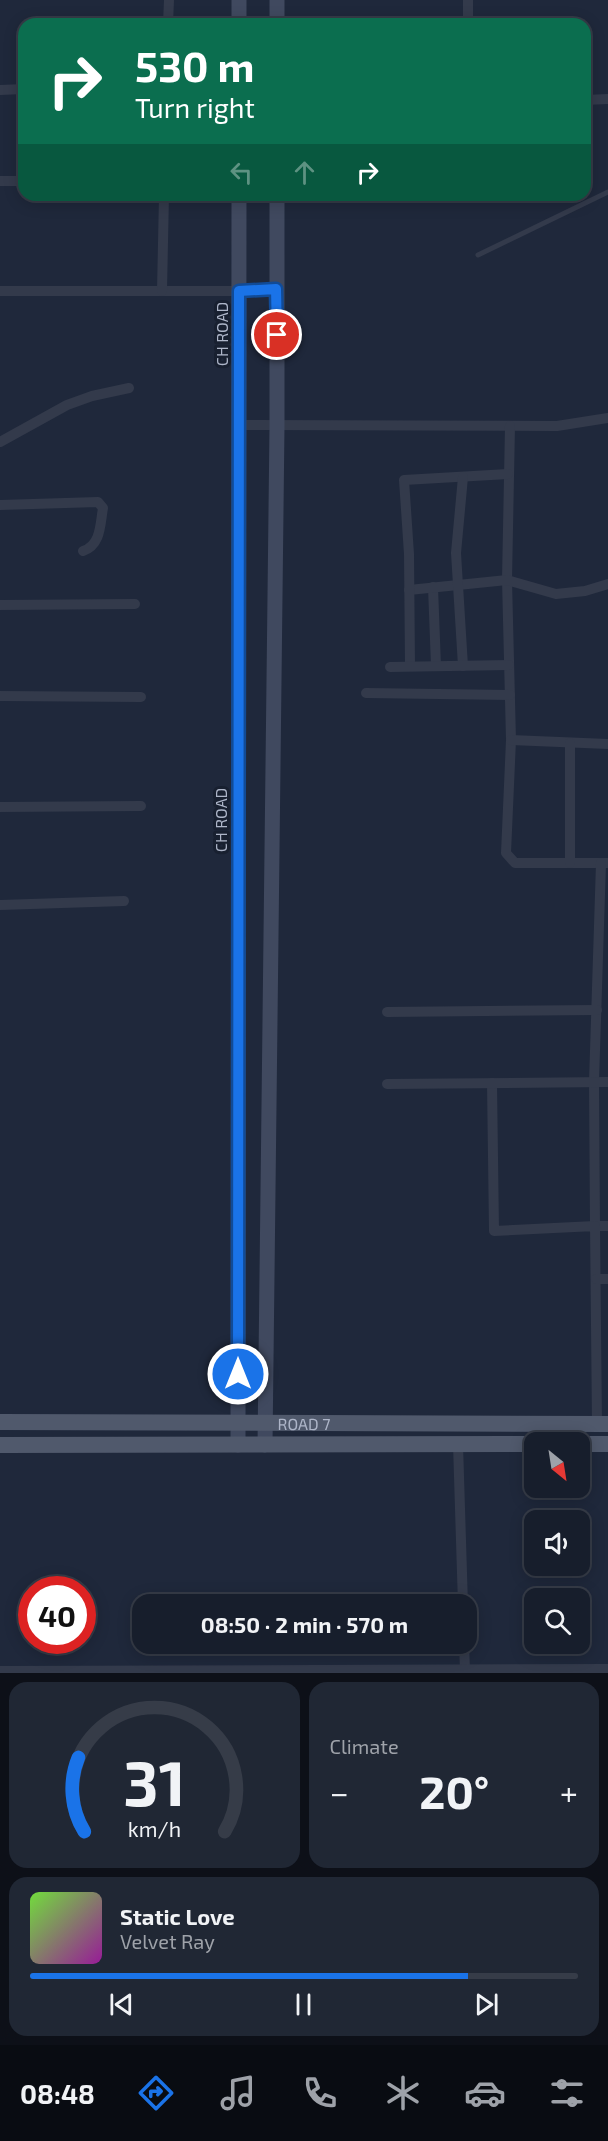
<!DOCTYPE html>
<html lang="en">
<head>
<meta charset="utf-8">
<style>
	:root { --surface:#171e2c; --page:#202734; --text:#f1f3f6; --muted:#9ea2a9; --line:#363c48; --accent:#1a73e8 }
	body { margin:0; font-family:"Exo 2",sans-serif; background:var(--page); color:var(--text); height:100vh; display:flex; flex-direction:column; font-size:22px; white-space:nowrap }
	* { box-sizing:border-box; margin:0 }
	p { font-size:20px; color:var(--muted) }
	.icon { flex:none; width:33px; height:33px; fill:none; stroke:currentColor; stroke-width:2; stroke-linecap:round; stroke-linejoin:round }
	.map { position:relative; height:1673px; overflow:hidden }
	.panel { display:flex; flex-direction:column; gap:9px; padding:9px; background:#0d1018; flex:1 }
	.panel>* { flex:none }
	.hud { position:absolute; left:18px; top:18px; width:573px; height:183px; border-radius:18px; box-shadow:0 3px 15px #0003,0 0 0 2px var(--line); background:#0b6e4f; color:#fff; overflow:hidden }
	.needle { width:39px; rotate:150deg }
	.tools { position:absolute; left:524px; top:1432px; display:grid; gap:12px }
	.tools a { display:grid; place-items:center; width:66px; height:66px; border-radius:12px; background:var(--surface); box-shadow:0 3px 15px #0003,0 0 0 2px var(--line); font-size:30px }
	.speed { position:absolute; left:18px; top:1576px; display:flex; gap:12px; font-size:30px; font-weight:700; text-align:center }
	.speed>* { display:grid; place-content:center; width:78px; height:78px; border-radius:50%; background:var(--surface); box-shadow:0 3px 15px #0003,0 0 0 2px var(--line); line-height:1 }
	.speed .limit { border:9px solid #d22; background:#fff; color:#111 }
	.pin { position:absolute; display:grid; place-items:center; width:51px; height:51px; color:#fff; margin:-26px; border:3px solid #fff; border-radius:50%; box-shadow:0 2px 6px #0007 }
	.me { position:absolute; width:66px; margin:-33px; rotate:0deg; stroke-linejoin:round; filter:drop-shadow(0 0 4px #0008) }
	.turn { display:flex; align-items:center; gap:21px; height:126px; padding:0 18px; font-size:27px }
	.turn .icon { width:78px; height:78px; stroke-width:2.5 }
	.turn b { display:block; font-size:42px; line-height:51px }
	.lanes { display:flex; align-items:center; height:57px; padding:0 18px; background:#0003; justify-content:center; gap:30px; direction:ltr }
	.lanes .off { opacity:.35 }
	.big { font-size:45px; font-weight:700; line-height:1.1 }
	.panel .tile { flex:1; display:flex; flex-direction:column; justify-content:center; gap:9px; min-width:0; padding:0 21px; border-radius:18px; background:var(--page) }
	.panel .dial { align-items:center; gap:0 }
	.dial svg { height:156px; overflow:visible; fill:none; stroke:var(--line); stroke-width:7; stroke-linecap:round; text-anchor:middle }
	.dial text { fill:var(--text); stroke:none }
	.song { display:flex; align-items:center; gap:18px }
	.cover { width:72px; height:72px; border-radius:9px; background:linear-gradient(135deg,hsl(100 70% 55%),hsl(300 70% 35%)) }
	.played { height:6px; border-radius:3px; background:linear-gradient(90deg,var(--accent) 80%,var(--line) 80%) }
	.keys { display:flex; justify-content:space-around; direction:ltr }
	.heat { display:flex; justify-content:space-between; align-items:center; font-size:33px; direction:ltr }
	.panel .tiles { flex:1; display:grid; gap:9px; grid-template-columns:1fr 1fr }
	.tile:last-child { grid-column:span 2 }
	.trip { position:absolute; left:132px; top:1594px; width:345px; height:60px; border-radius:18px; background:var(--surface); box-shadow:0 3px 15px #0003,0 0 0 2px var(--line); font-weight:700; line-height:60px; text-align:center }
	.tab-bar { display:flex; height:96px; justify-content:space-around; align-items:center; background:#090c12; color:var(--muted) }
	.tab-bar .icon { width:42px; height:42px }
	.tab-bar .current { color:var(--accent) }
	.tab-bar b { font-size:27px; color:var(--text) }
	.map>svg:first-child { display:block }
</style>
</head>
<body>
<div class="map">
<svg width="608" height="1673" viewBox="0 0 608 1673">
	<rect width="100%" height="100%" fill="#1f283b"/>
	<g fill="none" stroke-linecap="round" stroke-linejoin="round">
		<path stroke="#333a4b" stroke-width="5" d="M478 255 608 192"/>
		<g stroke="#333a4b" stroke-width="10">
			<path d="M168 24 169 0"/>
			<path d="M468 24V0"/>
			<path d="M0 90 24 89"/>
			<path d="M585 100 608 99"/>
			<path d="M0 181H24"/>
			<path d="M0 291H239L276 289"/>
			<path d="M162 291 164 195"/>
			<path d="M239 425 557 426 608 418"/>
			<path d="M510 426 507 580 511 740 506 853 515 863H608"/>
			<path d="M0 442 67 405 92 396 129 388"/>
			<path d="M0 505 98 502 103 508C100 525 101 545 83 551"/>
			<path d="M433 587 436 666"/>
			<path d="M409 590 507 580 556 594 585 591 608 584"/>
			<path d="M0 605 135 604"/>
			<path d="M410 666 409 554 404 480 508 474"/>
			<path d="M463 666 456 553 463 477"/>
			<path d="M390 667 509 665"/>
			<path d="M366 693 510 695"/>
			<path d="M0 696 141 697"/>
			<path d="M511 740 608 744"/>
			<path d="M570 743V863"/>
			<path d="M0 807 141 806"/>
			<path d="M601 863 594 1082 595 1226H608"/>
			<path d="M0 905 124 901"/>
			<path d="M387 1012 597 1010"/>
			<path d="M492 1083 494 1231 595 1226 597 1424"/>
			<path d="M387 1084 608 1082"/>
			<path d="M596 1279H608"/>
			<path d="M458 1444 463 1605"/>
			<path d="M464 1644 465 1670"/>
			<path d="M0 1671 608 1669"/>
		</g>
		<g stroke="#40495f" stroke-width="15">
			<path d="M239 24V0"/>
			<path d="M277 24V0"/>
			<path d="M238 1445 239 195"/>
			<path d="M265 1445 277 426V195"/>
		</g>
		<g stroke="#50596c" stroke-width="16">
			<path id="s1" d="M0 1422 608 1424"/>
			<path d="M579 1444H608"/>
			<path d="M0 1445 534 1444"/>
		</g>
	</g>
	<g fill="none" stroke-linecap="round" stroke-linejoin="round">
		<defs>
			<path id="route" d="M238 1374 239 291 276 289 277 335"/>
		</defs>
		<use href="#route" stroke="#114b97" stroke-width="15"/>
		<use href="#route" stroke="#1a73e8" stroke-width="10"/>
	</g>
	<g text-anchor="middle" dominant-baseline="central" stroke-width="6" stroke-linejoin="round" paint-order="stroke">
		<g font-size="16" fill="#adb5c8" stroke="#182030">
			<text transform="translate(221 334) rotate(-90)">CH ROAD</text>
			<text transform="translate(220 820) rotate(-90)">CH ROAD</text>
			<text stroke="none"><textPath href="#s1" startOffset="304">ROAD 7</textPath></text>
		</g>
	</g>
</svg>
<div class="tools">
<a><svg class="needle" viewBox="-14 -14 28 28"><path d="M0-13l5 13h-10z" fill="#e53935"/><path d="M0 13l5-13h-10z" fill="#9ea2a9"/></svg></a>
<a><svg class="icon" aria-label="sound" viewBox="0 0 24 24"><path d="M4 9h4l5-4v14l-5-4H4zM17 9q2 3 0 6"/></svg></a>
<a><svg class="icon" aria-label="search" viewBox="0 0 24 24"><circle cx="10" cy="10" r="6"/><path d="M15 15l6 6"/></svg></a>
</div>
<div class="speed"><div class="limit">40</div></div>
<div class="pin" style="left:277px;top:335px;background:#d93025"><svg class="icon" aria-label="arrive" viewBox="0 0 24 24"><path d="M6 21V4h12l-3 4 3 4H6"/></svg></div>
<svg class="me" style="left:238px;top:1374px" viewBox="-20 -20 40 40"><circle r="17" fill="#1a73e8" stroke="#fff" stroke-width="3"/><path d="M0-11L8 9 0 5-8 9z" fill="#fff"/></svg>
<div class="trip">08:50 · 2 min · 570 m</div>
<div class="hud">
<div class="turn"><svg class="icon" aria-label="right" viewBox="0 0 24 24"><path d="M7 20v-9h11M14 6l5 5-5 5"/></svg><div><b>530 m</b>Turn right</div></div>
<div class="lanes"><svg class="icon off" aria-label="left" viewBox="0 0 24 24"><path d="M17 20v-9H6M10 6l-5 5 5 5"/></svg><svg class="icon off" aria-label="ahead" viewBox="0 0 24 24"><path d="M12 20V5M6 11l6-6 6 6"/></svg><svg class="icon" aria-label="right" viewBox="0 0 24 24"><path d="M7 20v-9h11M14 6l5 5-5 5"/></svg></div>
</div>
</div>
<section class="panel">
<div class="tiles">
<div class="tile dial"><svg viewBox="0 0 100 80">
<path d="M14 69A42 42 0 1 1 86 69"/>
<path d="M14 69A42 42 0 0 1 11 31" stroke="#1a73e8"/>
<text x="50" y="56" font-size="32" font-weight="700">31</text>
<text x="50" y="72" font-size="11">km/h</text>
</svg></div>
<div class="tile"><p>Climate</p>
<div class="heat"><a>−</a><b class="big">20°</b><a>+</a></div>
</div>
<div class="tile">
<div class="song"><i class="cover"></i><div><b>Static Love</b><p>Velvet Ray</p></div></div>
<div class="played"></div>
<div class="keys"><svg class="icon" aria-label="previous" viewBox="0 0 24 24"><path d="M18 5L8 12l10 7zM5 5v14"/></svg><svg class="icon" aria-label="pause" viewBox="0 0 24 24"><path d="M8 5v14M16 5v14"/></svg><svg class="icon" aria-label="next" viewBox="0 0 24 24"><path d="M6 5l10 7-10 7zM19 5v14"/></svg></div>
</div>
</div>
</section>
<nav class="tab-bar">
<b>08:48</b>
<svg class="icon current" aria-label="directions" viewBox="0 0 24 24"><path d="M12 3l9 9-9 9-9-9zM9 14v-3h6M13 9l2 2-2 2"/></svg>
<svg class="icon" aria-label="music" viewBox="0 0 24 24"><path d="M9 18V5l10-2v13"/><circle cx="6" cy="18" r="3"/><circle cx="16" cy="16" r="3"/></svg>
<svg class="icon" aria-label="phone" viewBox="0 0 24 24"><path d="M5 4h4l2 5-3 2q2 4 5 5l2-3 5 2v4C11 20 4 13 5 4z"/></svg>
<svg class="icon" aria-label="climate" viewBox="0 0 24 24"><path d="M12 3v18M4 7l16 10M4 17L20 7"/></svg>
<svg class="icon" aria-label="car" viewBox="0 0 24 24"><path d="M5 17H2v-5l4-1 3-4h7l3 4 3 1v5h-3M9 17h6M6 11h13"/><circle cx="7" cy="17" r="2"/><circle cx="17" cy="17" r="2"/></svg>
<svg class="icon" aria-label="filters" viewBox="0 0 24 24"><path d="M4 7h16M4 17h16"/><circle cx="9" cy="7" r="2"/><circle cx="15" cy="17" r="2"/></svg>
</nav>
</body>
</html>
